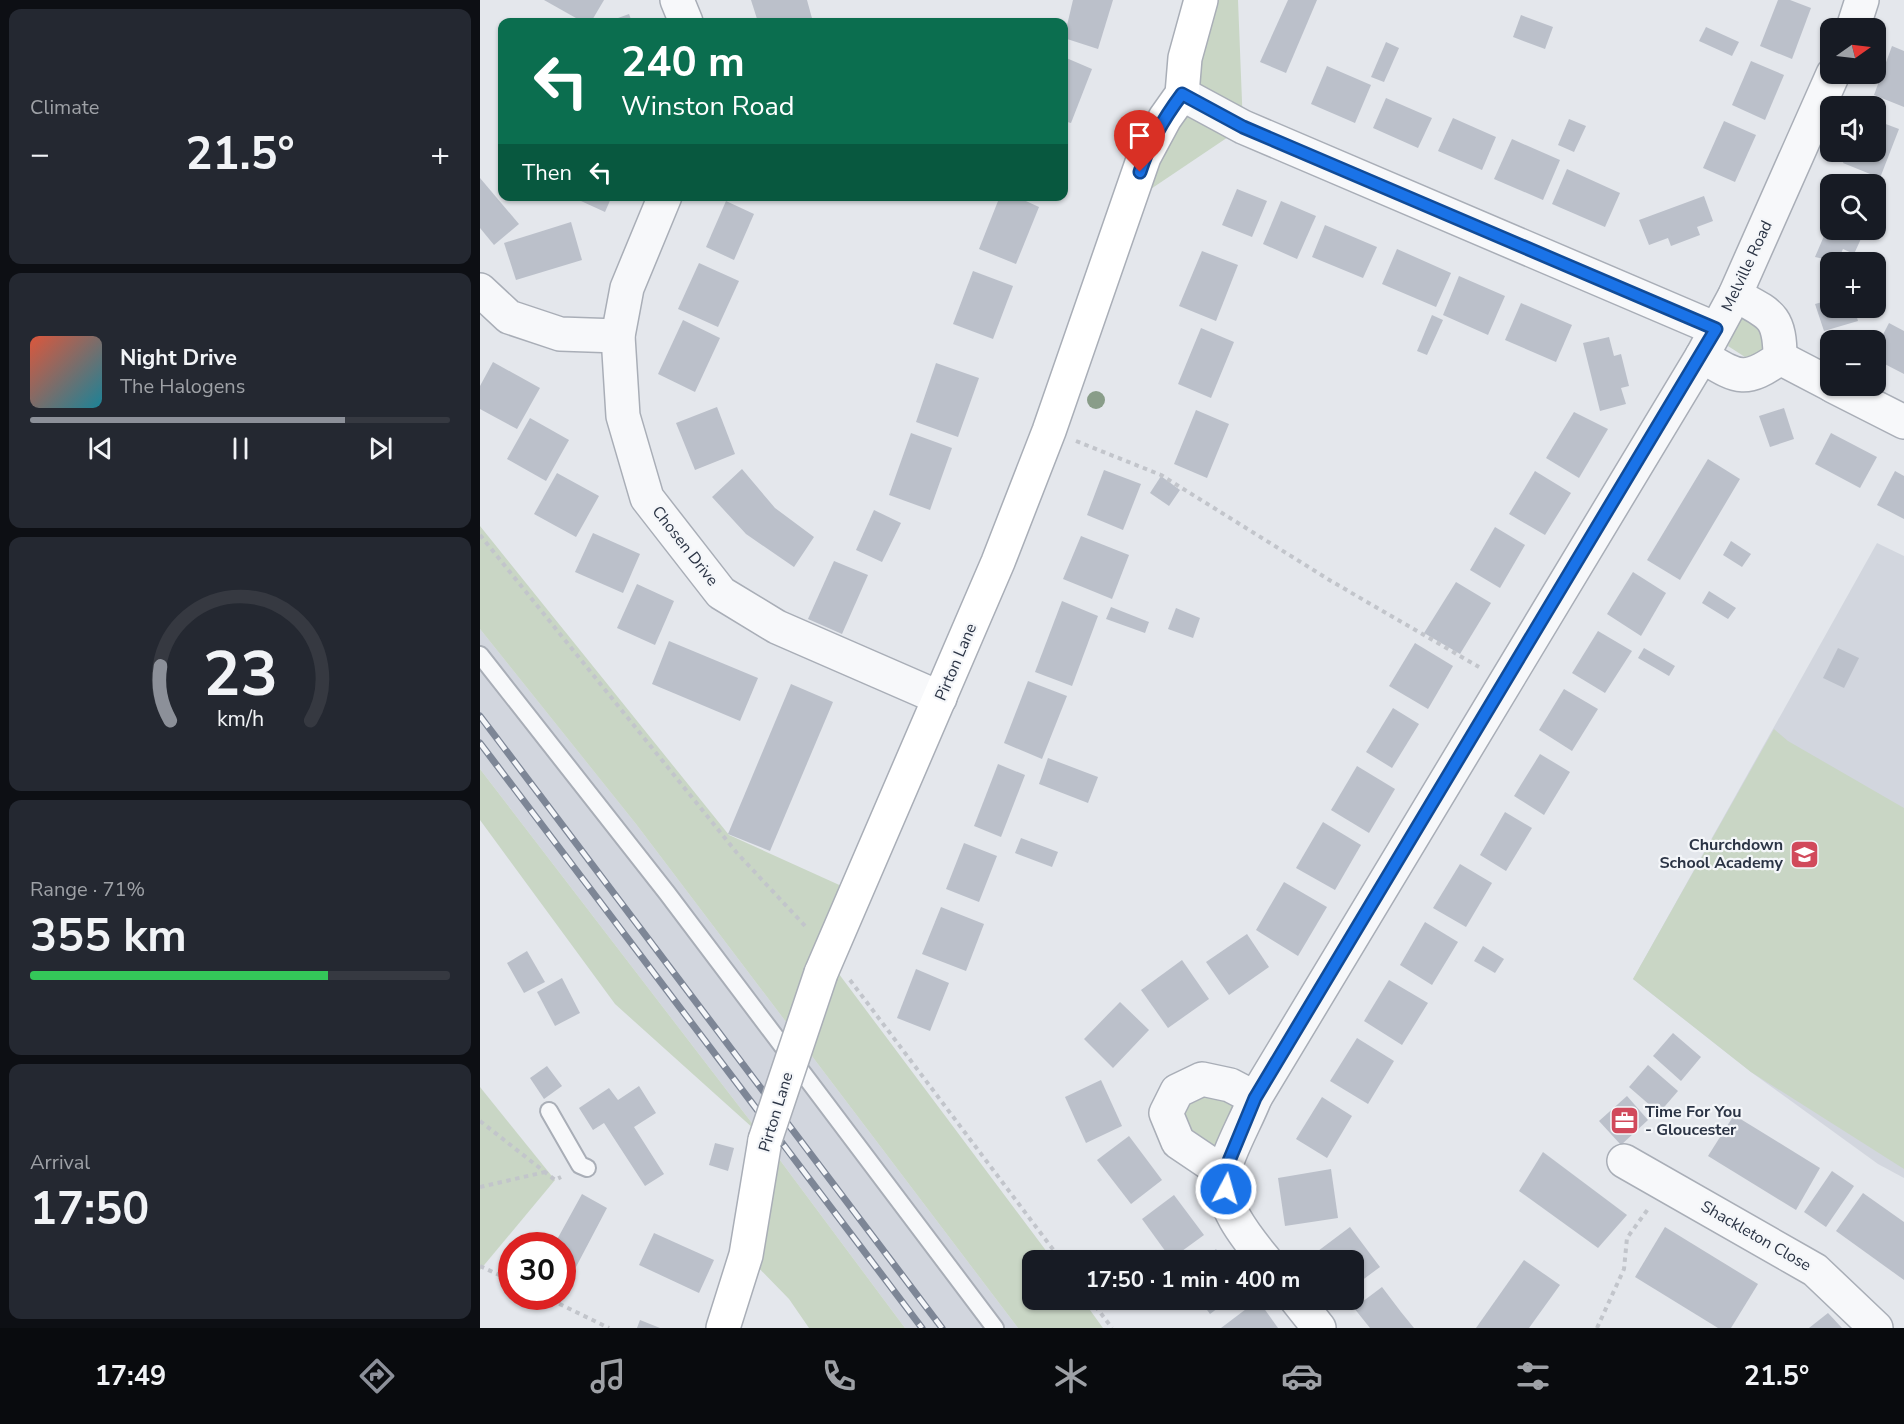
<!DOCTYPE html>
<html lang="en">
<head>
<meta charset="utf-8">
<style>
	:root { --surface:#171b24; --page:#242831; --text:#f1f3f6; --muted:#9ea1a6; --line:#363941; --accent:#8c9099 }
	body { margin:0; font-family:"Nunito Sans",sans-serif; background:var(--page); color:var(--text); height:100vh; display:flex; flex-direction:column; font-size:22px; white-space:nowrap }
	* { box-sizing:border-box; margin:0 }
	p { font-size:20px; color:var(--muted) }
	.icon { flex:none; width:33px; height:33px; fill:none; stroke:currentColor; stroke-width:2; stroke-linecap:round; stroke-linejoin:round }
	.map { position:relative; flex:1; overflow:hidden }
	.drawer { display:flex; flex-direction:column; gap:9px; padding:9px; background:#0d0f14; width:480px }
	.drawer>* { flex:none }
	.hud { position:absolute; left:18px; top:18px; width:570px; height:183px; border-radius:12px; box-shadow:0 2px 4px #0004; background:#0b6e4f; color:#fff; overflow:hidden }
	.needle { width:39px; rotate:76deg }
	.fabs { position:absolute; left:1340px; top:18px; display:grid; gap:12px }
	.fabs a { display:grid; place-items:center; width:66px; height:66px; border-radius:12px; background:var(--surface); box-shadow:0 2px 4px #0004; font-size:30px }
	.speed { position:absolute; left:18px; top:1232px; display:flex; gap:12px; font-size:30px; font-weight:700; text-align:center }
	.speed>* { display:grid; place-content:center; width:78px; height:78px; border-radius:50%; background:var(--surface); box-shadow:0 2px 4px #0004; line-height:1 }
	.speed .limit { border:9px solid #d22; background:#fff; color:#111 }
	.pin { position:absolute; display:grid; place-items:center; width:51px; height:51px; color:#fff; margin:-62px -26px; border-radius:50% 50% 50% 0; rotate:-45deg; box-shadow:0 0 6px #0007 }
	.pin .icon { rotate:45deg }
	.me { position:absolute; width:66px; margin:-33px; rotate:6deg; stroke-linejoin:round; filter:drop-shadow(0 0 4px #0008) }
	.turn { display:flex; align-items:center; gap:21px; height:126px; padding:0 24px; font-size:27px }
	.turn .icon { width:78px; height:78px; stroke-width:2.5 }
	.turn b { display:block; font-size:42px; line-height:51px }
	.then { display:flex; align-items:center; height:57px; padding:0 24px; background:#0003; gap:12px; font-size:22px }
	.big { font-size:45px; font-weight:700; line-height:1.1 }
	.drawer .widget { flex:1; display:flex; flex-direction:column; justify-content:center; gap:9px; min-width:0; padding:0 21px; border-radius:12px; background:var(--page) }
	.drawer .dial { align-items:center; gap:0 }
	.dial svg { height:156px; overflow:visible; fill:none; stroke:var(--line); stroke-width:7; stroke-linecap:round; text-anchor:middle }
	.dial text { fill:var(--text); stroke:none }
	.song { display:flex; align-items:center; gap:18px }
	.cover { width:72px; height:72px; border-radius:9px; background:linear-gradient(135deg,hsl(10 70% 55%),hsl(190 70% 35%)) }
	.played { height:6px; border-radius:3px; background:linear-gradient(90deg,var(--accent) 75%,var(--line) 75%) }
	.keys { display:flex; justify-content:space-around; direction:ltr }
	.heat { display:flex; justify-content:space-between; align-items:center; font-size:33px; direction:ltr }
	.charge { height:9px; border-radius:4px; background:linear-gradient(90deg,#34c759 71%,var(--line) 0) }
	.trip { position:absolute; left:542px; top:1250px; width:342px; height:60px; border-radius:12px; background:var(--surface); box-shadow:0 2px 4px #0004; font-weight:700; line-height:60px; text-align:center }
	.menu { display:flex; height:96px; justify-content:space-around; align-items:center; background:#090b0e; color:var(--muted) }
	.menu .icon { width:42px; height:42px }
	.menu .active { color:var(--accent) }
	.menu b { font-size:27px; color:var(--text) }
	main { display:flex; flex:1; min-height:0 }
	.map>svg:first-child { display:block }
</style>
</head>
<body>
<main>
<section class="drawer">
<div class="widget"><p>Climate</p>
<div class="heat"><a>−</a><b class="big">21.5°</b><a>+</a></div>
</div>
<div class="widget">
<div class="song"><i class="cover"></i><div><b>Night Drive</b><p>The Halogens</p></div></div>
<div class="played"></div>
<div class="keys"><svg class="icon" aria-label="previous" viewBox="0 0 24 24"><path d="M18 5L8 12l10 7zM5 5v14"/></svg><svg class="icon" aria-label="pause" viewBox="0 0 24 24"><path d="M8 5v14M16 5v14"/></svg><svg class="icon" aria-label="next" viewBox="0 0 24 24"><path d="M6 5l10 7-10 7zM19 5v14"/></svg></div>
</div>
<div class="widget dial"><svg viewBox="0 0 100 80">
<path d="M14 69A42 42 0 1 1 86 69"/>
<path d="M14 69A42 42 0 0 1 9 41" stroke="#8c9099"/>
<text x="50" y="56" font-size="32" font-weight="700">23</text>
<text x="50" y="72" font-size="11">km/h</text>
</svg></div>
<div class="widget"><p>Range · 71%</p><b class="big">355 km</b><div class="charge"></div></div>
<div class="widget"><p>Arrival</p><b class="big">17:50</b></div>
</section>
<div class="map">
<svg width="1424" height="1328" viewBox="0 0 1424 1328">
	<rect width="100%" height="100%" fill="#e4e7ec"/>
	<g fill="#d2d6de">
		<path d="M1397 543 1424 556V1178L1398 1164 1271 1072 1153 979Z"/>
		<path d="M0 629 156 824 538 1328H425L285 1140 0 769Z"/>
	</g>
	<g fill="#c9d6c5">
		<path d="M711 0H758L763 127 650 203 685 118Z"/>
		<path d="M1271 317 1281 322 1286 346 1278 355 1265 357 1248 346 1260 319Z"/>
		<path d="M0 526 249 835 377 893 347 958 573 1260H552V1299H602L623 1328H538L156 824 0 629Z"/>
		<path d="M1294 729 1308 741 1424 808V1169L1271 1072 1153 979Z"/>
		<path d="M0 769 285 1140 425 1328H329L309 1299 266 1255 285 1139 135 1004 0 820Z"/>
		<path d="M0 1087 75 1180 0 1270Z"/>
		<path d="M697 1091 775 1098 744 1173 698 1142Z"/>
	</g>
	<g fill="#bbc0ca">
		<path d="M64 0H124L111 22H103Z"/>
		<path d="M271 0H327L333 22H278Z"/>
		<path d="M593 0H633L618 49 584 38Z"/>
		<path d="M808 0H837L806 73 780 62Z"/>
		<path d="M1298 0H1310L1331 8 1312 59 1280 46Z"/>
		<path d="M149 14 152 22H127Z"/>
		<path d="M1041 15 1073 27 1065 49 1033 37Z"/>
		<path d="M1226 27 1259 42 1252 56 1219 41Z"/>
		<path d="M906 42 919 48 904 82 891 77Z"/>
		<path d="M1412 46 1424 51V107L1394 95Z"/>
		<path d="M584 57 612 69 591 123 584 121Z"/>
		<path d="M1271 61 1304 75 1285 120 1252 105Z"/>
		<path d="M847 66 891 85 875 123 831 104Z"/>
		<path d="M906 98 952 118 938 148 893 128Z"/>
		<path d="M973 118 1016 137 1002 170 958 151Z"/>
		<path d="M1089 119 1106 126 1094 152 1078 145Z"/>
		<path d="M1395 120 1419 129 1400 178 1363 163 1367 152H1395Z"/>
		<path d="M1244 121 1276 135 1255 182 1223 168Z"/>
		<path d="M1032 139 1080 160 1063 200 1014 179Z"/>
		<path d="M1087 169 1140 193 1125 227 1072 204Z"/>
		<path d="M0 178 39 224 14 245 0 228Z"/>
		<path d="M757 189 787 201 772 237 742 225Z"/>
		<path d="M90 196H132L125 212Z"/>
		<path d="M520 196H535L559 207 536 264 499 249Z"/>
		<path d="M1224 196 1233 221 1217 227 1220 235 1191 246 1188 238 1169 245 1159 220Z"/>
		<path d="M246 201 274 214 254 260 226 247Z"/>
		<path d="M801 201 836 216 817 259 783 244Z"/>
		<path d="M91 222 102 260 36 280 24 243Z"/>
		<path d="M1350 222V230H1385L1374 254 1363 249 1357 262 1335 257Z"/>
		<path d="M845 225 897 247 883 278 832 257Z"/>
		<path d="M917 249 971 273 956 307 902 284Z"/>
		<path d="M722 251 758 265 736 321 699 306Z"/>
		<path d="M219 263 259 281 238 327 198 309Z"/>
		<path d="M493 271 533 286 513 339 473 324Z"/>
		<path d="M979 276 1025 296 1008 335 963 315Z"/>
		<path d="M1350 300V308H1374L1378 321 1344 331 1335 304Z"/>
		<path d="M1041 303 1092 325 1076 362 1025 340Z"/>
		<path d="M952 315 963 320 947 355 937 351Z"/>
		<path d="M203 320 240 338 215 392 178 374Z"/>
		<path d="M1409 323 1424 331V374L1395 359V350Z"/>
		<path d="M721 328 754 342 731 398 698 384Z"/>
		<path d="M1129 337 1134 356 1141 354 1149 386 1141 388 1146 404 1120 411 1103 343Z"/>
		<path d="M13 362 60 388 37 429 0 409V386Z"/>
		<path d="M456 363 499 378 478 437 436 422Z"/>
		<path d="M237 407 255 454 215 470 196 423Z"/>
		<path d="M1304 408 1314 439 1290 447 1279 416Z"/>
		<path d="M716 410 749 424 727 478 694 464Z"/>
		<path d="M1094 412 1128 429 1099 478 1066 458Z"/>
		<path d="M50 418 89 440 66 481 27 459Z"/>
		<path d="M431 433 472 448 450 510 409 495Z"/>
		<path d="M1351 433 1397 457 1380 488 1335 464Z"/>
		<path d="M1228 459 1260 479 1200 580 1167 560Z"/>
		<path d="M262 469 295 508 334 537 314 567 266 534 232 497Z"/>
		<path d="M624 470 661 484 643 530 607 515Z"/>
		<path d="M1055 471 1091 493 1065 535 1029 514Z"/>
		<path d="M1415 471 1424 476V519L1397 505Z"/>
		<path d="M77 473 119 496 96 537 54 514Z"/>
		<path d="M681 476 700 490 689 506 670 493Z"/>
		<path d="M394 510 421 523 402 562 376 550Z"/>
		<path d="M1015 527 1045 545 1020 588 990 570Z"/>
		<path d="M113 533 160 554 143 593 95 572Z"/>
		<path d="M601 536 649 555 632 599 583 579Z"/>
		<path d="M1251 541 1271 554 1262 567 1243 555Z"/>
		<path d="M354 561 388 575 362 634 328 619Z"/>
		<path d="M1153 572 1186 593 1161 636 1127 614Z"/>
		<path d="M976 582 1011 603 980 654 944 633Z"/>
		<path d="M157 584 194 601 175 645 137 628Z"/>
		<path d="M1229 591 1256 608 1248 619 1222 603Z"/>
		<path d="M582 601 618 616 592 686 555 672Z"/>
		<path d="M631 607 669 622 665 633 626 619Z"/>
		<path d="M696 608 720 618 713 638 688 629Z"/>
		<path d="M1118 631 1152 651 1125 693 1092 673Z"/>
		<path d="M189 641 278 678 260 721 172 684Z"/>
		<path d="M935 643 973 666 948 709 909 686Z"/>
		<path d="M1164 648 1195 666 1189 676 1158 658Z"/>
		<path d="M1358 648 1379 658 1364 688 1343 678Z"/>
		<path d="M548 681 587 696 562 759 524 743Z"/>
		<path d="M311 684 353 702 290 851 248 834Z"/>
		<path d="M1084 689 1118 709 1092 751 1059 730Z"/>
		<path d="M913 708 939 724 912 768 886 752Z"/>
		<path d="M1060 754 1090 772 1064 815 1034 796Z"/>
		<path d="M568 758 618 777 608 803 559 784Z"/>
		<path d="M518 764 545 775 521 837 494 826Z"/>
		<path d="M877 766 915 789 889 833 851 810Z"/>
		<path d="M1025 812 1052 828 1026 871 1000 855Z"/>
		<path d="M843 822 881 845 855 890 816 868Z"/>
		<path d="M541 838 578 852 572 867 535 853Z"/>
		<path d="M484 843 517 856 499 902 466 889Z"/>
		<path d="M980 864 1012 883 986 927 953 908Z"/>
		<path d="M804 882 847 907 818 956 776 930Z"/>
		<path d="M461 907 504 924 486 971 442 954Z"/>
		<path d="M945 922 978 942 952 985 920 965Z"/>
		<path d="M767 934 789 967 749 995 726 962Z"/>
		<path d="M1003 946 1024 959 1015 973 994 961Z"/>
		<path d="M47 951 65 982 44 993 27 963Z"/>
		<path d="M702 960 729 999 688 1028 661 990Z"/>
		<path d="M436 969 469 983 450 1031 417 1018Z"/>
		<path d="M82 978 100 1013 75 1026 57 992Z"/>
		<path d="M909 980 948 1003 922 1045 884 1021Z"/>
		<path d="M640 1002 669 1030 633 1068 604 1039Z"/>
		<path d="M1193 1033 1221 1057 1201 1081 1173 1056Z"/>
		<path d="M877 1038 914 1061 888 1104 850 1081Z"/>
		<path d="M1168 1065 1198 1091 1179 1113 1149 1087Z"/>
		<path d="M67 1066 82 1086 64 1099 50 1078Z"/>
		<path d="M621 1080 642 1126 606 1143 585 1097Z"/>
		<path d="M159 1086 176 1113 154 1127 184 1174 165 1186 124 1123 113 1130 99 1108 129 1088 138 1100Z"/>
		<path d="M1147 1096 1168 1120 1141 1145 1119 1121Z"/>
		<path d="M842 1097 872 1116 847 1158 816 1139Z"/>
		<path d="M1254 1115 1340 1168 1316 1210 1228 1156Z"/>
		<path d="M649 1136 682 1180 651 1204 617 1160Z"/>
		<path d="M235 1143 254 1148 248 1171 229 1165Z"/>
		<path d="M1063 1152 1147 1215 1118 1248 1039 1191Z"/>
		<path d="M851 1169 858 1218 805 1226 798 1178Z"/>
		<path d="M1352 1171 1374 1186 1346 1227 1324 1212Z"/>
		<path d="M1383 1193 1424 1222V1280L1356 1231Z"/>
		<path d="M102 1194 127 1208 86 1286 82 1284V1245H74Z"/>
		<path d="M694 1195 724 1235 691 1259 662 1219Z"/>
		<path d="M870 1227 900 1267 873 1287V1260H838L834 1254Z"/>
		<path d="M1185 1227 1278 1284 1251 1328H1238L1155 1277Z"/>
		<path d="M174 1233 234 1260 219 1293 159 1265Z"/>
		<path d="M736 1249 744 1260H721Z"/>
		<path d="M1044 1260 1080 1285 1049 1328H996Z"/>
		<path d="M902 1287 921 1312 934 1328H890L874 1308Z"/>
		<path d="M719 1299H750L730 1314Z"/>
		<path d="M778 1300 798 1328H741Z"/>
		<path d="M1348 1313 1362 1328H1329Z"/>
		<path d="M160 1320 180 1328H157Z"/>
	</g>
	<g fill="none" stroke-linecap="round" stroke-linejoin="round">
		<defs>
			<g id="lane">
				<path d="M0 655 187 893 515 1328"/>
				<path d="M69 1111 100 1165 107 1168"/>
			</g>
			<g id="street">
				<path d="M197 0 206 22"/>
				<path d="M1373 28 1382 0"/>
				<path d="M702 94 763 127 1236 329"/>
				<path d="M185 196 147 288 138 336 143 416 167 498 241 593 297 627 460 698"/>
				<path d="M0 290 29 317 80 334 138 336"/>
				<path d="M1222 356C1257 377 1264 384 1300 358 1300 315 1290 314 1255 295"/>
				<path d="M1300 358 1350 384"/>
				<path d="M1353 386 1424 422"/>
				<path d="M1144 1161 1335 1270 1396 1328"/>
				<path d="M744 1173 698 1142 686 1113 697 1091 722 1079 750 1085 775 1098"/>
				<path d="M785 1260C767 1238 738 1203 744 1172 748 1152 767 1119 775 1098L1222 356 1255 295 1353 74"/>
				<path d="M816 1299 839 1328"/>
			</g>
			<g id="secondary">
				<path d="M341 973 518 562 569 431 664 157 685 118 702 94 705 58 721 0"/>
				<path d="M243 1328 266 1255 285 1140"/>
			</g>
		</defs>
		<use href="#lane" stroke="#a9aeb7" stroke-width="20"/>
		<use href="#street" stroke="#a9aeb7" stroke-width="36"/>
		<use href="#secondary" stroke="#a9aeb7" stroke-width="36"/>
		<g stroke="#c2c5cb" stroke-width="4" stroke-dasharray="4.5 4.5" stroke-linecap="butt">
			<path d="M596 441 681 475 851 581 999 667"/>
			<path d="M0 535 257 853 327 928"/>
			<path d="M370 980 581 1260"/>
			<path d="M0 1121 75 1180 81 1177"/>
			<path d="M0 1187 65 1172"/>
			<path d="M0 1266 32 1281"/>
			<path d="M63 1296 129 1328"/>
			<path d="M610 1299 632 1328"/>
			<path d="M1117 1328 1144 1269 1147 1238 1168 1209"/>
		</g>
		<use href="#lane" stroke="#f7f8fa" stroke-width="16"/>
		<use href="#street" stroke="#f7f8fa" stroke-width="33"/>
		<use href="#secondary" stroke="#fff" stroke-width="33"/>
		<defs>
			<g id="rail">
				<path d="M0 716 462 1328"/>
				<path d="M0 743 442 1328"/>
			</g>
		</defs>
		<use href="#rail" stroke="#7d8696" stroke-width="7"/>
		<use href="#rail" stroke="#f4f6f9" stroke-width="4.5" stroke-dasharray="14" stroke-linecap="butt"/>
		<defs>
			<path id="secondary-bridge" d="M285 1140 341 973"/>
		</defs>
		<use href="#secondary-bridge" stroke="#a9aeb7" stroke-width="36" stroke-linecap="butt"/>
		<use href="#secondary-bridge" stroke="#fff" stroke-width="33"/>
	</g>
	<circle fill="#899d89" cx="616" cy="400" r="9"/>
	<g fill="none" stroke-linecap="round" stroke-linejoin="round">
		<defs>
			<path id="route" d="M660 172C669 143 684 118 702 94L763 127 1236 329 775 1098 744 1173 746 1189"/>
		</defs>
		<use href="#route" stroke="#114b97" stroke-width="15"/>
		<use href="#route" stroke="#1a73e8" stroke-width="10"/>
	</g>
	<defs>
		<symbol id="school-square" viewBox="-11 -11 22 22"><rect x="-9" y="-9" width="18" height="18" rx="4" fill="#d1495b" stroke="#f4f6f9"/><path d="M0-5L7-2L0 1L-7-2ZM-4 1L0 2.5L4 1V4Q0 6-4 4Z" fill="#fff"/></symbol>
		<symbol id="office-square" viewBox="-11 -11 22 22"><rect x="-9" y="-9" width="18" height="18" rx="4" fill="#d1495b" stroke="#f4f6f9"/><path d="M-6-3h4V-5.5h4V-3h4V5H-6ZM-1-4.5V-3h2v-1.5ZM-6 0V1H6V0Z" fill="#fff"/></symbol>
	</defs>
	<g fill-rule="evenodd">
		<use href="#school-square" x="1308" y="838" width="33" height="33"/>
		<use href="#office-square" x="1128" y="1104" width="33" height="33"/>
	</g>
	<g text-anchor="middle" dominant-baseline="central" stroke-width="4.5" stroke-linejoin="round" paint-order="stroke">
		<g font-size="16" fill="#2b3445" stroke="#f4f6f9">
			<text transform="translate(1267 266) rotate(-65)">Melville Road</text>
			<text transform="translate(205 546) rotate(52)">Chosen Drive</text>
			<text transform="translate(476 662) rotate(-67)">Pirton Lane</text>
			<text transform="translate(296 1112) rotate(-73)">Pirton Lane</text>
			<text transform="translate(1276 1236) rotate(30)">Shackleton Close</text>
		</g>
		<g font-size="16" font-weight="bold" fill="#2b3445" stroke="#f4f6f9" text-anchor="end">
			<text x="1303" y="845">Churchdown<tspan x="1303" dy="18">School Academy</tspan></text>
			<text x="1165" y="1112" text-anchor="start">Time For You<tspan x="1165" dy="18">- Gloucester</tspan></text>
		</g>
	</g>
</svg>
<div class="fabs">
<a><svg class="needle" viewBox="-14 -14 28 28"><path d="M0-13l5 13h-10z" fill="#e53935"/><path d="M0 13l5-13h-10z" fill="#9ea1a6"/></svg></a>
<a><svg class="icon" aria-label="sound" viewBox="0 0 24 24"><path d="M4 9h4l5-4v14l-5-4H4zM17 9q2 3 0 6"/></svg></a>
<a><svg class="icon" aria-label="search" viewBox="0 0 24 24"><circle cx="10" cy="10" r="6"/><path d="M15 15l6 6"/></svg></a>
<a>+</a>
<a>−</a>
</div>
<div class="speed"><div class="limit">30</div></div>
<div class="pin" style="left:660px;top:172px;background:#d93025"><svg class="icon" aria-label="arrive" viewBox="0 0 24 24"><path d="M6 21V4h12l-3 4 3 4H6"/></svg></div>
<svg class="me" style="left:746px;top:1189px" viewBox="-20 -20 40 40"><circle r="17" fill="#1a73e8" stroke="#fff" stroke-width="3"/><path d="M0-11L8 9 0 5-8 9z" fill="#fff"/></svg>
<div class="trip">17:50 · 1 min · 400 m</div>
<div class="hud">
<div class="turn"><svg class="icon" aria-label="left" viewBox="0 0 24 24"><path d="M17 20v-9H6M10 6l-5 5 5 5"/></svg><div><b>240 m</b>Winston Road</div></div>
<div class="then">Then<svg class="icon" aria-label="left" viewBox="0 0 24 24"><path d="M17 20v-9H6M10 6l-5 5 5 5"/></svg></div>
</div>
</div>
</main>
<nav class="menu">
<b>17:49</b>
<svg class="icon active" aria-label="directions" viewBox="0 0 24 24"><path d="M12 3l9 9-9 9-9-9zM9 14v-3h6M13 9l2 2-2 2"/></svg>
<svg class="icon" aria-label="music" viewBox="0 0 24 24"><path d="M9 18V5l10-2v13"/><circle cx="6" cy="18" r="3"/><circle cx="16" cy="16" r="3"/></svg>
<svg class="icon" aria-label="phone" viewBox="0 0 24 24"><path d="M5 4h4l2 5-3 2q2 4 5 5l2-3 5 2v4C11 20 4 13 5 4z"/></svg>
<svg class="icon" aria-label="climate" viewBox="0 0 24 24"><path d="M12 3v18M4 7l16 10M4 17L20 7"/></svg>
<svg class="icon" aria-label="car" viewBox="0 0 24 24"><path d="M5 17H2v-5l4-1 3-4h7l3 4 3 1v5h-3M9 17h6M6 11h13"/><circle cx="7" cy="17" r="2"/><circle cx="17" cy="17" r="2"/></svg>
<svg class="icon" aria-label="filters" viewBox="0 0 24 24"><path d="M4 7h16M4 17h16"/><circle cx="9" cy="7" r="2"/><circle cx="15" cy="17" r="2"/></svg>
<b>21.5°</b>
</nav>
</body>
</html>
